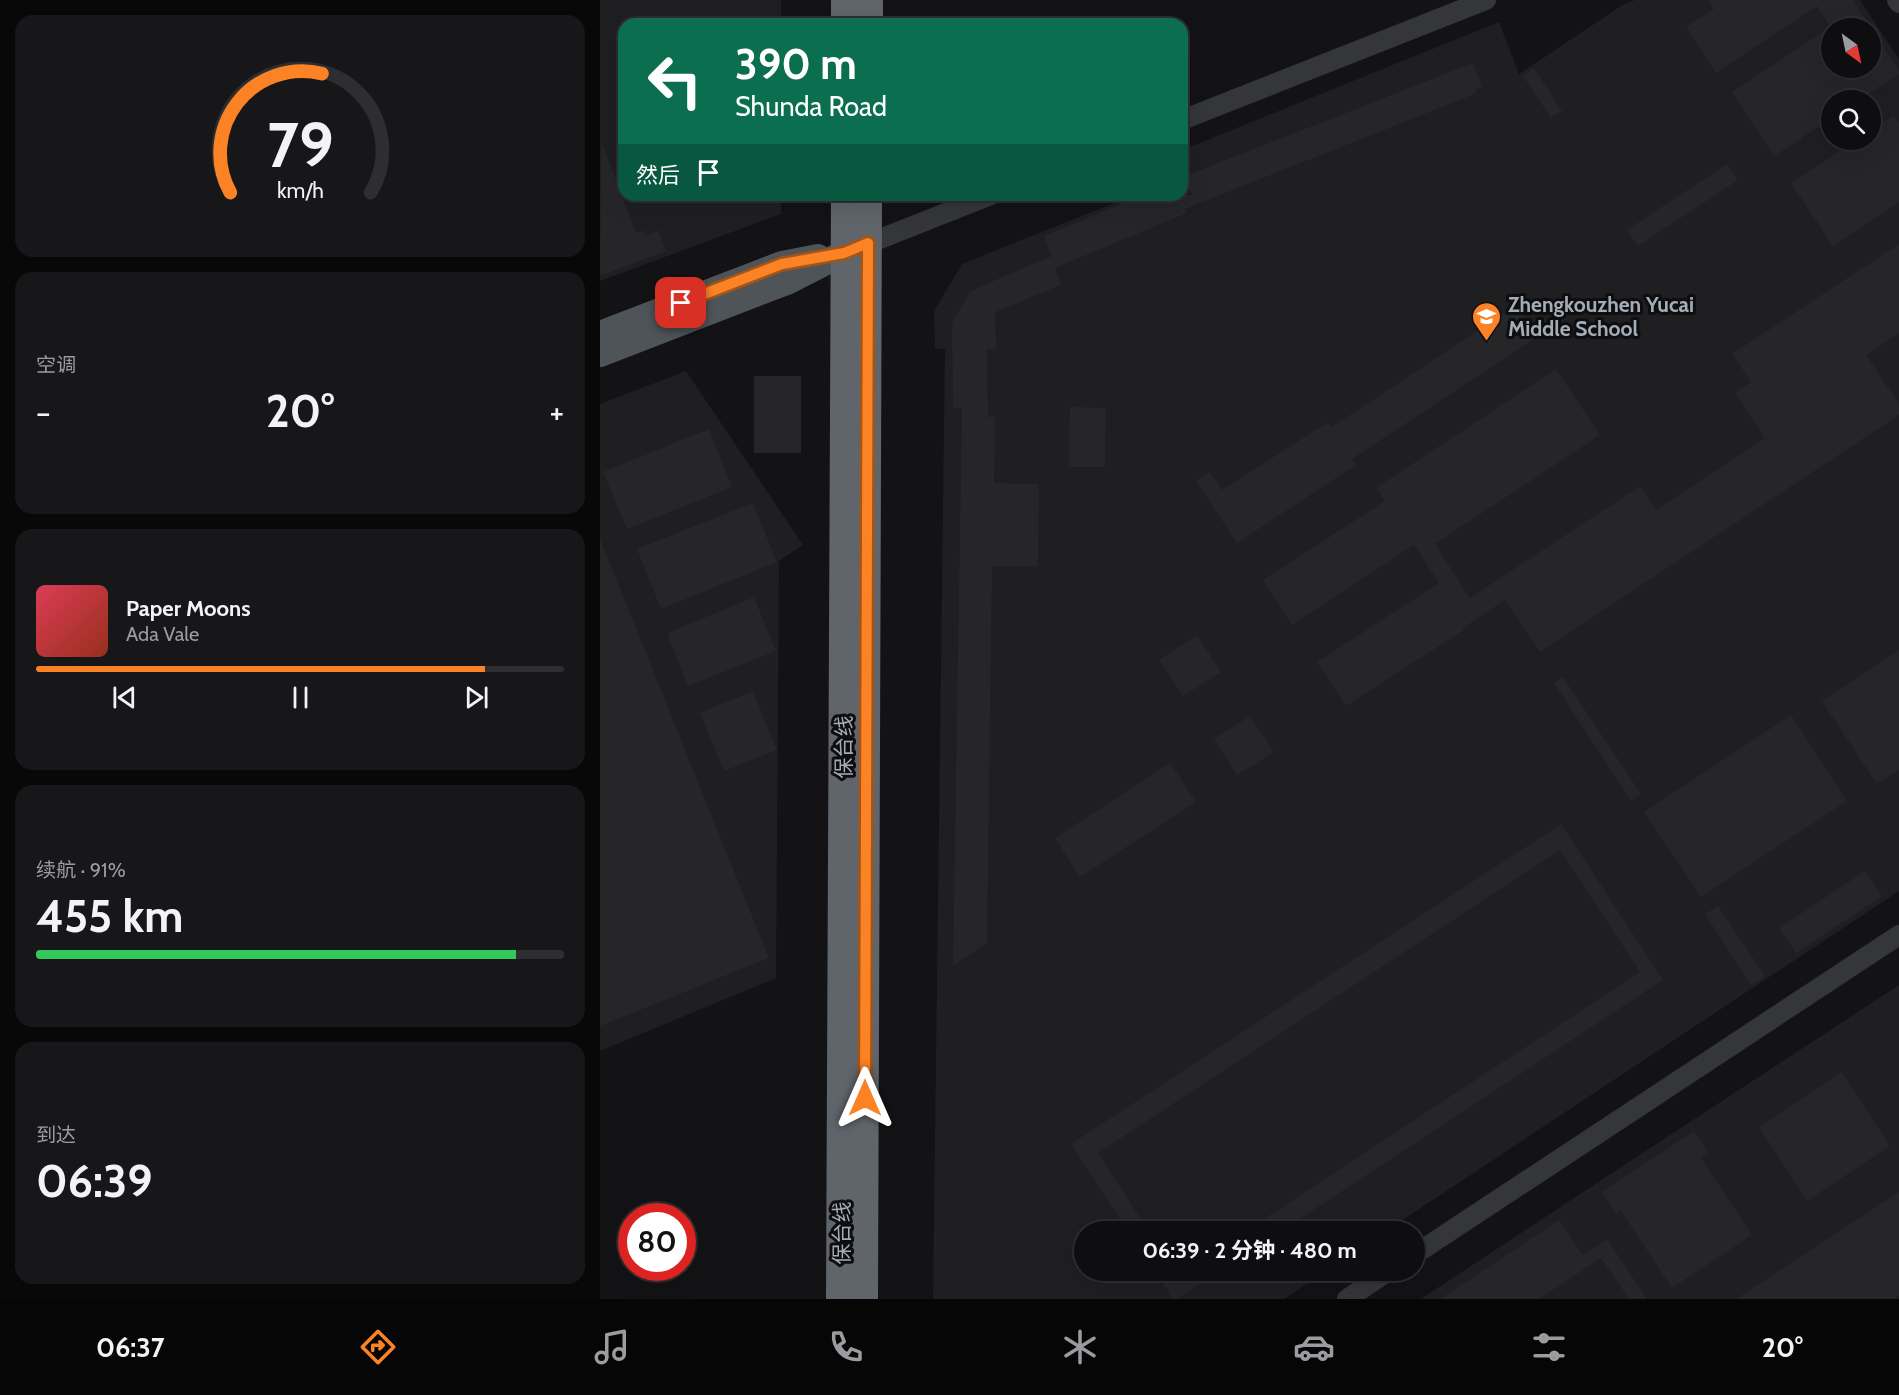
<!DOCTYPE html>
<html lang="zh">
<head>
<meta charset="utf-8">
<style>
	:root { --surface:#0e0e10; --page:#171719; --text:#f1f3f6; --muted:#9b9c9f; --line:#2e2e30; --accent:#fb8325 }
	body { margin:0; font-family:Cabin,"Noto Sans SC",sans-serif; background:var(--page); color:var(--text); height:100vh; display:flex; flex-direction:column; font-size:22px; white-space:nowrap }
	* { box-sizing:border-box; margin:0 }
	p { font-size:20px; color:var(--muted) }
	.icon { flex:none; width:33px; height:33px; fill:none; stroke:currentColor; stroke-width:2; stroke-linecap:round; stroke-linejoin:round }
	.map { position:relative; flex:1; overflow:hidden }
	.sheet { display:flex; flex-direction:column; gap:15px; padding:15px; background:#080809; width:600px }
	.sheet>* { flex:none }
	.hud { position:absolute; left:18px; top:18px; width:570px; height:183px; border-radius:18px; box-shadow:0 6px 24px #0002,0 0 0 2px var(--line); background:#0b6e4f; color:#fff; overflow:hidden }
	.needle { width:39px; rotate:147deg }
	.tools { position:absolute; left:1221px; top:18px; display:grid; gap:12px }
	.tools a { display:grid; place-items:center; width:60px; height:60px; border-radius:50%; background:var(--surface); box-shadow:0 6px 24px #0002,0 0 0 2px var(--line); font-size:30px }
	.speed { position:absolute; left:18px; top:1203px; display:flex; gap:12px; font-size:30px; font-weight:700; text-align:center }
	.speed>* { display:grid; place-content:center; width:78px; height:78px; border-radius:50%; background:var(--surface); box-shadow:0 6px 24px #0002,0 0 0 2px var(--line); line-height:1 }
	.speed .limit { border:9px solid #d22; background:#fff; color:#111 }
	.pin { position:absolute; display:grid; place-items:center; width:51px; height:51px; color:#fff; margin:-26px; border-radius:12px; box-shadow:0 3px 9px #0006 }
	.me { position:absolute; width:66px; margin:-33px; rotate:0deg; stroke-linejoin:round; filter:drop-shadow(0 0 4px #0008) }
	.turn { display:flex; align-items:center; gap:21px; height:126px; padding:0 18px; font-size:27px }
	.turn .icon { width:78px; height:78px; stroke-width:2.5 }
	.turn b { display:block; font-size:42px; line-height:51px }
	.then { display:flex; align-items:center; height:57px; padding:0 18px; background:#0003; gap:12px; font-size:22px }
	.big { font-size:45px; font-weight:700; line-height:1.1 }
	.sheet .card { flex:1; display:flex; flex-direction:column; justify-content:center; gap:9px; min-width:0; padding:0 21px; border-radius:18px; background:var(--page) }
	.sheet .dial { align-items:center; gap:0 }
	.dial svg { height:156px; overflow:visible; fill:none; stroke:var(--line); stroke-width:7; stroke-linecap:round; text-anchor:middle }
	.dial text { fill:var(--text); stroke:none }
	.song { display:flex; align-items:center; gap:18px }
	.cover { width:72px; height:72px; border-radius:9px; background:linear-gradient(135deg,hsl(350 70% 55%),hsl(10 70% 35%)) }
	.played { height:6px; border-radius:3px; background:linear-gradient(90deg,var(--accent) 85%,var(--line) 85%) }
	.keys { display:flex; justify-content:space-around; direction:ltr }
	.heat { display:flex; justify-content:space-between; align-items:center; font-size:33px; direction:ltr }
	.charge { height:9px; border-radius:4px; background:linear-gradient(90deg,#34c759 91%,var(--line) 0) }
	.trip { position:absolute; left:474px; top:1221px; width:351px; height:60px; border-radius:30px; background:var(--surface); box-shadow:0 6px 24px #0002,0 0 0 2px var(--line); font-weight:700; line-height:60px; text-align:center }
	.dock { display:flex; height:96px; justify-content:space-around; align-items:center; background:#060606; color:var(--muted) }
	.dock .icon { width:42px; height:42px }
	.dock .on { color:var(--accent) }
	.dock b { font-size:27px; color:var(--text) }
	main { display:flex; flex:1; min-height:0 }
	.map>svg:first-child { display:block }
</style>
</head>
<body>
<main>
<section class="sheet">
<div class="card dial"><svg viewBox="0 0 100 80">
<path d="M14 69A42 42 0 1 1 86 69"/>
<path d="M14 69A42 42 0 0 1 61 8" stroke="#fb8325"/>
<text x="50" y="56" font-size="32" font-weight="700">79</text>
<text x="50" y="72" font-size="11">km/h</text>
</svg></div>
<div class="card"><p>空调</p>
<div class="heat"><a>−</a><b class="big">20°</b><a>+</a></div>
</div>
<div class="card">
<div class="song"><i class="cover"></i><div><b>Paper Moons</b><p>Ada Vale</p></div></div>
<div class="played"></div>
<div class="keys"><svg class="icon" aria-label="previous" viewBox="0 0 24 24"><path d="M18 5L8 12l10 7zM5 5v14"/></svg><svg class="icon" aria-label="pause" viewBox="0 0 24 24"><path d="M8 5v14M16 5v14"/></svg><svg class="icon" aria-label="next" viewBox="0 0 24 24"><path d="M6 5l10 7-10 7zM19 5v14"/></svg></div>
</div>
<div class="card"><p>续航 · 91%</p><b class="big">455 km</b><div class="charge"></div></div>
<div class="card"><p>到达</p><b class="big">06:39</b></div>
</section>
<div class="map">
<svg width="1299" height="1299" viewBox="0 0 1299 1299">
	<rect width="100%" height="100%" fill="#131315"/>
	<g fill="#1f1f22" fill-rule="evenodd">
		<path d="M0 0H181V24H24V195H181V214L0 281Z"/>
		<path d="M1035 0H1260L1299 59V891L786 1231 484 1232V1270L727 1271 684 1299H333L345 349H335L334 311 362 264 534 195H582V150L899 22 919 74 1024 4ZM1232 28H1270V68H1232ZM1232 100H1270V140H1232Z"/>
		<path d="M86 371 203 545 179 561 176 978 0 1051V404Z"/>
		<path d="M1299 985V1299H821L983 1192Z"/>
	</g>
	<g fill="#262629" fill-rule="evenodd">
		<path d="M1109 0H1253L1299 70V74L1259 100H1232V118L1174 156 1132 92 1230 27 1217 6 1116 73 1086 27 1114 9ZM1232 28H1270V68H1232Z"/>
		<path d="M873 63 882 87 876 90 877 93 585 209 587 213 455 268 461 285 395 312 396 349H387L388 417H395L394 483 439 484 438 566H392L387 943 353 966 362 408H353L352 323 370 291 452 256 444 236 542 195H592L585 176Z"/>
		<path d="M934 68 962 111 951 118 923 76Z"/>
		<path d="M1294 115 1299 123V202L1233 246 1191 183 1256 140H1270V130Z"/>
		<path d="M1 140 36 233 43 231 45 236 58 231 66 251 0 276Z"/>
		<path d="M1127 164 1138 180 1038 246 1027 230Z"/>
		<path d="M1299 244V333L1266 355 1299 404V415L940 652 905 600 863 628 864 630 746 706 717 662 839 583 814 545 692 625 663 580 785 501 776 488 956 369 1000 435 835 544 870 598 1040 486 1056 510 1165 438 1135 393 1151 382 1132 354Z"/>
		<path d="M916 305 937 337 752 459 756 465 637 543 596 481 610 472 622 490 728 422 732 427Z"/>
		<rect x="154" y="376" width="47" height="77"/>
		<path d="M470 407 506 408 505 467H469Z"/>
		<path d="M109 429 132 487 27 529 3 472Z"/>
		<path d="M153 503 177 562 61 609 37 549Z"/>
		<path d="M0 539 169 958 0 1026Z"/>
		<path d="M154 597 176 651 88 686 67 633Z"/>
		<path d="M597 635 621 672 583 696 559 660Z"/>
		<path d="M1299 650V770L1277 784 1222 701Z"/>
		<path d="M963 677 1041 794 1031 801 954 683Z"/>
		<path d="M153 691 177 750 124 771 100 713Z"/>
		<path d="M1191 715 1247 801 1101 897 1044 812Z"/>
		<path d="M650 716 674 752 637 775 614 739Z"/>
		<path d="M570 763 596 802 480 877 455 838Z"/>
		<path d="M961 824 1063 980 680 1232H644L1040 972 960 850 498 1153 549 1232H528L471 1144Z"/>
		<path d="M1265 871 1282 896 1196 953 1179 928Z"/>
		<path d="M1118 906 1165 976 1151 985 1105 914Z"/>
		<path d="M1242 1072 1290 1146 1207 1201 1159 1127Z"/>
		<path d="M1094 1131 1109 1153 1101 1158 1152 1235 1072 1288 1021 1211 1016 1214 1002 1192Z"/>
		<path d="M1299 1192V1296L1295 1299H1136Z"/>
		<path d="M959 1220 983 1255 1007 1239 1047 1299H1029L1001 1258 939 1299H840Z"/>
		<path d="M554 1270H575L578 1275 585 1270H620L577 1299H573Z"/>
	</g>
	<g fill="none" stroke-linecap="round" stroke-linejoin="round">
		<g stroke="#34363a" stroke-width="20">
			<path d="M1297 0 1299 3"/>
			<path d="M582 120 886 0"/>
			<path d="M257 248 391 195"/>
			<path d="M814 1255 1299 935"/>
			<path d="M747 1299 790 1270"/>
		</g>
		<g stroke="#4f5459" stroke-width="26">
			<path d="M0 334 182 264 218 257"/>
			<path d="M0 354 189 281 244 253"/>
		</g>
		<g stroke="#5f656b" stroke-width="28">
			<path d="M245 24V0"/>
			<path d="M269 24V0"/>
			<path d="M240 1299 245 195"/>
			<path d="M264 1299 268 195"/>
		</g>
	</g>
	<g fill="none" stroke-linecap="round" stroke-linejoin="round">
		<defs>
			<path id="route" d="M81 303 182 264 244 253 268 243 265 1098"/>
		</defs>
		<use href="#route" stroke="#a35518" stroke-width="15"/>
		<use href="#route" stroke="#fb8325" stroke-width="10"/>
	</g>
	<defs>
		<symbol id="school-pin" viewBox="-11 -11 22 30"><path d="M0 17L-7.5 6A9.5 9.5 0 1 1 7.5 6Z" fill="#fb8325" stroke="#0e0e10"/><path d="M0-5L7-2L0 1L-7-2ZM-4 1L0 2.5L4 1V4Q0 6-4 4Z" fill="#fff"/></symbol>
	</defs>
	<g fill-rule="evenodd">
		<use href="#school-pin" x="870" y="300" width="33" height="45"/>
	</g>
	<g text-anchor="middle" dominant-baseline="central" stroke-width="6" stroke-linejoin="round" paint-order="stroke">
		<g font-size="21" font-weight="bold" fill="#a4adb6" stroke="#0e0e10" text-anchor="start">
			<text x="908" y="304">Zhengkouzhen Yucai<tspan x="908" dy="24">Middle School</tspan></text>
		</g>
		<g font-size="21" fill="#a4adb6" stroke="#0e0e10">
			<text transform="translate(243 747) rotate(-90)">保台线</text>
			<text transform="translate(241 1233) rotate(-90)">保台线</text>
		</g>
	</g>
</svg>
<div class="tools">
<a><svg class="needle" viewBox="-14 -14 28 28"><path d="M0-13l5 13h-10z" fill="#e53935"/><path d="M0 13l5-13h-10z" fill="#9b9c9f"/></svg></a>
<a><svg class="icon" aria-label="search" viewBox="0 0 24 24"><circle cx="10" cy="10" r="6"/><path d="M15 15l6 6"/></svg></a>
</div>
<div class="speed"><div class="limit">80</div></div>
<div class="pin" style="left:81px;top:303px;background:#d93025"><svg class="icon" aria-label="arrive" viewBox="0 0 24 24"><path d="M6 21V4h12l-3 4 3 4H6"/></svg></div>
<svg class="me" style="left:265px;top:1098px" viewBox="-20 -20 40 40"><path d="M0-17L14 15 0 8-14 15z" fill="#fb8325" stroke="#fff" stroke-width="4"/></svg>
<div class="trip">06:39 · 2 分钟 · 480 m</div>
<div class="hud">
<div class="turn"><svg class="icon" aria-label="left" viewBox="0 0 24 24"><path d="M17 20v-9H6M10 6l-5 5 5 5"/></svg><div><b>390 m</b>Shunda Road</div></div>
<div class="then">然后<svg class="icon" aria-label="arrive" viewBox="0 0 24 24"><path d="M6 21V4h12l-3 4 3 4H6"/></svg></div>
</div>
</div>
</main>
<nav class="dock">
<b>06:37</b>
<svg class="icon on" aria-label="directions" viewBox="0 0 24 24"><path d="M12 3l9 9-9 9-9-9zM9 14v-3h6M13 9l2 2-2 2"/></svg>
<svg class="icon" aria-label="music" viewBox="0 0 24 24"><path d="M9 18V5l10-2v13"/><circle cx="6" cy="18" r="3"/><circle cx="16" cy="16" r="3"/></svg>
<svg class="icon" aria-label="phone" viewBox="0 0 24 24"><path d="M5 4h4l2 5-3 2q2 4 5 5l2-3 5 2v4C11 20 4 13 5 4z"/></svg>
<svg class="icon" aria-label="climate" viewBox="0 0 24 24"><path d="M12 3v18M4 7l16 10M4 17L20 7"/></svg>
<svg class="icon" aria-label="car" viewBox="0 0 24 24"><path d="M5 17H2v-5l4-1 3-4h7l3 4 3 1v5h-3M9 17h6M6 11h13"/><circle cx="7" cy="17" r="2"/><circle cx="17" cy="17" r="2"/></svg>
<svg class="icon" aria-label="filters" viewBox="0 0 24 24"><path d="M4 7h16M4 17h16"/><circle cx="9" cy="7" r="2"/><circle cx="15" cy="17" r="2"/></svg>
<b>20°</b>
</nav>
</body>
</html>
